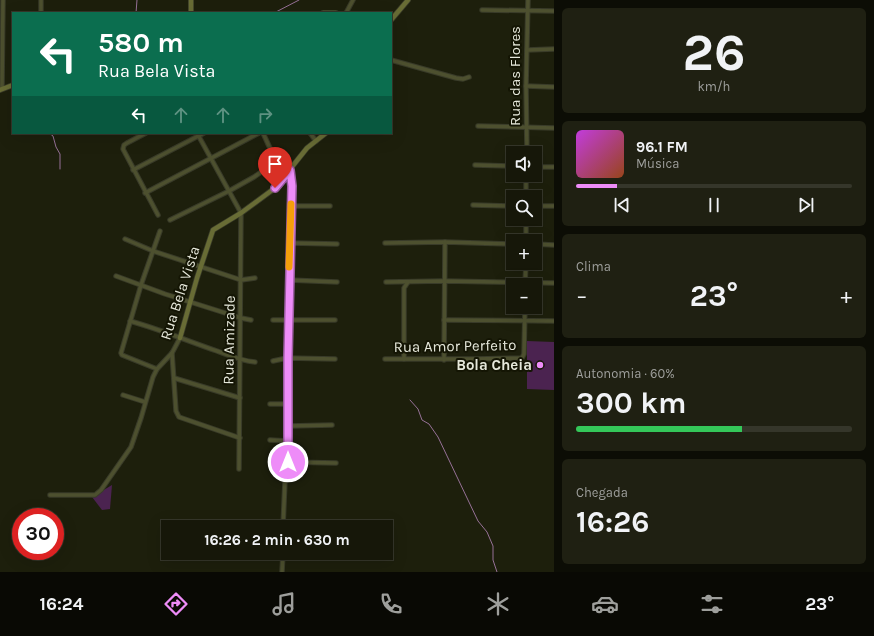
<!DOCTYPE html>
<html lang="pt">
<head>
<meta charset="utf-8">
<style>
	:root { --surface:#161709; --page:#1f2012; --text:#f1f3f6; --muted:#9e9f9c; --line:#35362a; --accent:#ee8cf8 }
	body { margin:0; font-family:Karla,sans-serif; background:var(--page); color:var(--text); height:100vh; display:flex; flex-direction:column; font-size:15px; white-space:nowrap }
	* { box-sizing:border-box; margin:0 }
	p { font-size:13px; color:var(--muted) }
	.icon { flex:none; width:22px; height:22px; fill:none; stroke:currentColor; stroke-width:2; stroke-linecap:round; stroke-linejoin:round }
	.map { position:relative; flex:1; overflow:hidden }
	.details { display:flex; flex-direction:column; gap:8px; padding:8px; background:#0c0d05; width:320px }
	.details>* { flex:none }
	.top-card { position:absolute; left:12px; top:12px; width:380px; height:122px; border-radius:0px; box-shadow:0 4px 16px #0002,0 0 0 1px var(--line); background:#0b6e4f; color:#fff; overflow:hidden }
	.buttons { position:absolute; left:506px; top:146px; display:grid; gap:8px }
	.buttons a { display:grid; place-items:center; width:36px; height:36px; border-radius:0px; background:var(--surface); box-shadow:0 4px 16px #0002,0 0 0 1px var(--line); font-size:20px }
	.speed { position:absolute; left:12px; top:508px; display:flex; gap:8px; font-size:20px; font-weight:700; text-align:center }
	.speed>* { display:grid; place-content:center; width:52px; height:52px; border-radius:50%; background:var(--surface); box-shadow:0 4px 16px #0002,0 0 0 1px var(--line); line-height:1 }
	.speed .limit { border:6px solid #d22; background:#fff; color:#111 }
	.pin { position:absolute; display:grid; place-items:center; width:34px; height:34px; color:#fff; margin:-41px -17px; border-radius:50% 50% 50% 0; rotate:-45deg; box-shadow:0 0 4px #0007 }
	.pin .icon { rotate:45deg }
	.me { position:absolute; width:44px; margin:-22px; rotate:0deg; stroke-linejoin:round; filter:drop-shadow(0 0 3px #0008) }
	.turn { display:flex; align-items:center; gap:14px; height:84px; padding:0 20px; font-size:18px }
	.turn .icon { width:52px; height:52px; stroke-width:2.5 }
	.turn b { display:block; font-size:28px; line-height:34px }
	.lanes { display:flex; align-items:center; height:38px; padding:0 20px; background:#0003; justify-content:center; gap:20px; direction:ltr }
	.lanes .off { opacity:.35 }
	.big { font-size:30px; font-weight:700; line-height:1.1 }
	.details .widget { flex:1; display:flex; flex-direction:column; justify-content:center; gap:6px; min-width:0; padding:0 14px; border-radius:6px; background:var(--page) }
	.details .dial { align-items:center; gap:0 }
	.dial b { font-size:52px; line-height:1 }
	.song { display:flex; align-items:center; gap:12px }
	.cover { width:48px; height:48px; border-radius:6px; background:linear-gradient(135deg,hsl(290 70% 55%),hsl(20 70% 35%)) }
	.played { height:4px; border-radius:2px; background:linear-gradient(90deg,var(--accent) 15%,var(--line) 15%) }
	.keys { display:flex; justify-content:space-around; direction:ltr }
	.heat { display:flex; justify-content:space-between; align-items:center; font-size:22px; direction:ltr }
	.charge { height:6px; border-radius:3px; background:linear-gradient(90deg,#34c759 60%,var(--line) 0) }
	.trip { position:absolute; left:161px; top:520px; width:232px; height:40px; border-radius:0px; background:var(--surface); box-shadow:0 4px 16px #0002,0 0 0 1px var(--line); font-weight:700; line-height:40px; text-align:center }
	.dock { display:flex; height:64px; justify-content:space-around; align-items:center; background:#090904; color:var(--muted) }
	.dock .icon { width:28px; height:28px }
	.dock .current { color:var(--accent) }
	.dock b { font-size:18px; color:var(--text) }
	main { display:flex; flex:1; min-height:0 }
	.map>svg:first-child { display:block }
</style>
</head>
<body>
<main>
<div class="map">
<svg width="554" height="572" viewBox="0 0 554 572">
	<rect width="100%" height="100%" fill="#1d1f0c"/>
	<g fill="#4b2350">
		<path d="M527 341 554 342V390L527 389Z"/>
		<path d="M112 485 110 509 102 510 92 497Z"/>
	</g>
	<g fill="none" stroke-linecap="round" stroke-linejoin="round">
		<g stroke="#967197" stroke-width="1">
			<path d="M136 13 137 0"/>
			<path d="M274 13 299 0"/>
			<path d="M49 133 53 136 56 147 60 154V169"/>
			<path d="M410 400 418 409 422 420 429 424 438 437 478 521 487 532 493 546V560L497 572"/>
		</g>
		<defs>
			<g id="street">
				<path d="M482 10 554 11"/>
				<path d="M41 13V0"/>
				<path d="M346 13 353 0"/>
				<path d="M527 50 554 49"/>
				<path d="M391 60 456 78 463 79 469 77"/>
				<path d="M526 86 554 87"/>
				<path d="M2 89 3 0"/>
				<path d="M478 126 554 128"/>
				<path d="M146 133 127 143 124 145 123 149 158 215"/>
				<path d="M197 133 241 213 239 469"/>
				<path d="M263 133 274 157 290 169 292 186 287 358 288 464 285 480 283 527"/>
				<path d="M310 133 316 141"/>
				<path d="M527 153 526 86 528 0"/>
				<path d="M475 165 513 166"/>
				<path d="M535 167H554"/>
				<path d="M133 170 204 133"/>
				<path d="M145 193 259 133"/>
				<path d="M526 197V175"/>
				<path d="M473 205 513 206"/>
				<path d="M291 206H330"/>
				<path d="M535 206H554"/>
				<path d="M170 220 229 191 254 177 264 170 274 157"/>
				<path d="M125 239 153 251 241 280 255 278"/>
				<path d="M526 241V219"/>
				<path d="M290 243 337 244"/>
				<path d="M385 243 445 242 513 244"/>
				<path d="M535 244 554 245"/>
				<path d="M116 276 165 294 241 318 251 320"/>
				<path d="M289 280 337 282"/>
				<path d="M386 282 444 281 554 283"/>
				<path d="M525 284 526 263"/>
				<path d="M273 320H335"/>
				<path d="M444 320 554 321"/>
				<path d="M130 321C159 329 188 341 217 351 230 356 242 361 255 362"/>
				<path d="M172 353 176 411 179 417 240 438"/>
				<path d="M385 359H476L522 358 524 354 525 307"/>
				<path d="M404 359V288L408 282"/>
				<path d="M444 360 445 242"/>
				<path d="M273 361 287 358 335 359"/>
				<path d="M157 369 122 355 121 353 141 285 160 231"/>
				<path d="M174 378 240 398"/>
				<path d="M123 395 145 402"/>
				<path d="M270 404H288"/>
				<path d="M288 426 332 425"/>
				<path d="M270 440 288 441"/>
				<path d="M288 462 336 463"/>
				<path d="M50 495H95L101 490 131 447 141 418 153 377 157 369 172 353 180 338"/>
				<path d="M282 572 283 553"/>
			</g>
			<g id="secondary">
				<path d="M191 13V0"/>
				<path d="M323 13H336"/>
				<path d="M391 20 408 0"/>
				<path d="M0 90 13 85"/>
				<path d="M180 338 197 278 213 230 241 213 275 188 307 148 326 133"/>
			</g>
		</defs>
		<use href="#street" stroke="#393b29" stroke-width="5.5"/>
		<use href="#secondary" stroke="#393b29" stroke-width="6"/>
		<use href="#street" stroke="#4d502f" stroke-width="3.5"/>
		<use href="#secondary" stroke="#686c35" stroke-width="4.5"/>
	</g>
	<g fill="none" stroke-linecap="round" stroke-linejoin="round">
		<defs>
			<path id="route" d="M275 188 290 170 292 186 288 358V462"/>
		</defs>
		<use href="#route" stroke="#9b5ba1" stroke-width="10"/>
		<use href="#route" stroke="#ee8cf8" stroke-width="7"/>
		<path stroke="#f59e0b" stroke-width="7" d="M289 267 291 204"/>
	</g>
	<circle fill="#ee8cf8" stroke="#141504" stroke-width="1.5" cx="540" cy="365" r="4"/>
	<g text-anchor="middle" dominant-baseline="central" stroke-width="4" stroke-linejoin="round" paint-order="stroke">
		<g font-size="15" fill="#e6e8db" stroke="#141504">
			<text transform="translate(515 76) rotate(-90)">Rua das Flores</text>
			<text transform="translate(180 293) rotate(-72)">Rua Bela Vista</text>
			<text transform="translate(229 340) rotate(-89)">Rua Amizade</text>
			<text transform="translate(455 346) rotate(-1)">Rua Amor Perfeito</text>
		</g>
		<g font-size="15" font-weight="bold" fill="#e6e8db" stroke="#141504" text-anchor="end">
			<text x="532" y="365">Bola Cheia</text>
		</g>
	</g>
</svg>
<div class="buttons">
<a><svg class="icon" aria-label="sound" viewBox="0 0 24 24"><path d="M4 9h4l5-4v14l-5-4H4zM17 9q2 3 0 6"/></svg></a>
<a><svg class="icon" aria-label="search" viewBox="0 0 24 24"><circle cx="10" cy="10" r="6"/><path d="M15 15l6 6"/></svg></a>
<a>+</a>
<a>−</a>
</div>
<div class="speed"><div class="limit">30</div></div>
<div class="pin" style="left:275px;top:188px;background:#d93025"><svg class="icon" aria-label="arrive" viewBox="0 0 24 24"><path d="M6 21V4h12l-3 4 3 4H6"/></svg></div>
<svg class="me" style="left:288px;top:462px" viewBox="-20 -20 40 40"><circle r="17" fill="#ee8cf8" stroke="#fff" stroke-width="3"/><path d="M0-11L8 9 0 5-8 9z" fill="#fff"/></svg>
<div class="trip">16:26 · 2 min · 630 m</div>
<div class="top-card">
<div class="turn"><svg class="icon" aria-label="left" viewBox="0 0 24 24"><path d="M17 20v-9H6M10 6l-5 5 5 5"/></svg><div><b>580 m</b>Rua Bela Vista</div></div>
<div class="lanes"><svg class="icon" aria-label="left" viewBox="0 0 24 24"><path d="M17 20v-9H6M10 6l-5 5 5 5"/></svg><svg class="icon off" aria-label="ahead" viewBox="0 0 24 24"><path d="M12 20V5M6 11l6-6 6 6"/></svg><svg class="icon off" aria-label="ahead" viewBox="0 0 24 24"><path d="M12 20V5M6 11l6-6 6 6"/></svg><svg class="icon off" aria-label="right" viewBox="0 0 24 24"><path d="M7 20v-9h11M14 6l5 5-5 5"/></svg></div>
</div>
</div>
<section class="details">
<div class="widget dial"><b>26</b><p>km/h</p></div>
<div class="widget">
<div class="song"><i class="cover"></i><div><b>96.1 FM</b><p>Música</p></div></div>
<div class="played"></div>
<div class="keys"><svg class="icon" aria-label="previous" viewBox="0 0 24 24"><path d="M18 5L8 12l10 7zM5 5v14"/></svg><svg class="icon" aria-label="pause" viewBox="0 0 24 24"><path d="M8 5v14M16 5v14"/></svg><svg class="icon" aria-label="next" viewBox="0 0 24 24"><path d="M6 5l10 7-10 7zM19 5v14"/></svg></div>
</div>
<div class="widget"><p>Clima</p>
<div class="heat"><a>−</a><b class="big">23°</b><a>+</a></div>
</div>
<div class="widget"><p>Autonomia · 60%</p><b class="big">300 km</b><div class="charge"></div></div>
<div class="widget"><p>Chegada</p><b class="big">16:26</b></div>
</section>
</main>
<nav class="dock">
<b>16:24</b>
<svg class="icon current" aria-label="directions" viewBox="0 0 24 24"><path d="M12 3l9 9-9 9-9-9zM9 14v-3h6M13 9l2 2-2 2"/></svg>
<svg class="icon" aria-label="music" viewBox="0 0 24 24"><path d="M9 18V5l10-2v13"/><circle cx="6" cy="18" r="3"/><circle cx="16" cy="16" r="3"/></svg>
<svg class="icon" aria-label="phone" viewBox="0 0 24 24"><path d="M5 4h4l2 5-3 2q2 4 5 5l2-3 5 2v4C11 20 4 13 5 4z"/></svg>
<svg class="icon" aria-label="climate" viewBox="0 0 24 24"><path d="M12 3v18M4 7l16 10M4 17L20 7"/></svg>
<svg class="icon" aria-label="car" viewBox="0 0 24 24"><path d="M5 17H2v-5l4-1 3-4h7l3 4 3 1v5h-3M9 17h6M6 11h13"/><circle cx="7" cy="17" r="2"/><circle cx="17" cy="17" r="2"/></svg>
<svg class="icon" aria-label="filters" viewBox="0 0 24 24"><path d="M4 7h16M4 17h16"/><circle cx="9" cy="7" r="2"/><circle cx="15" cy="17" r="2"/></svg>
<b>23°</b>
</nav>
</body>
</html>
